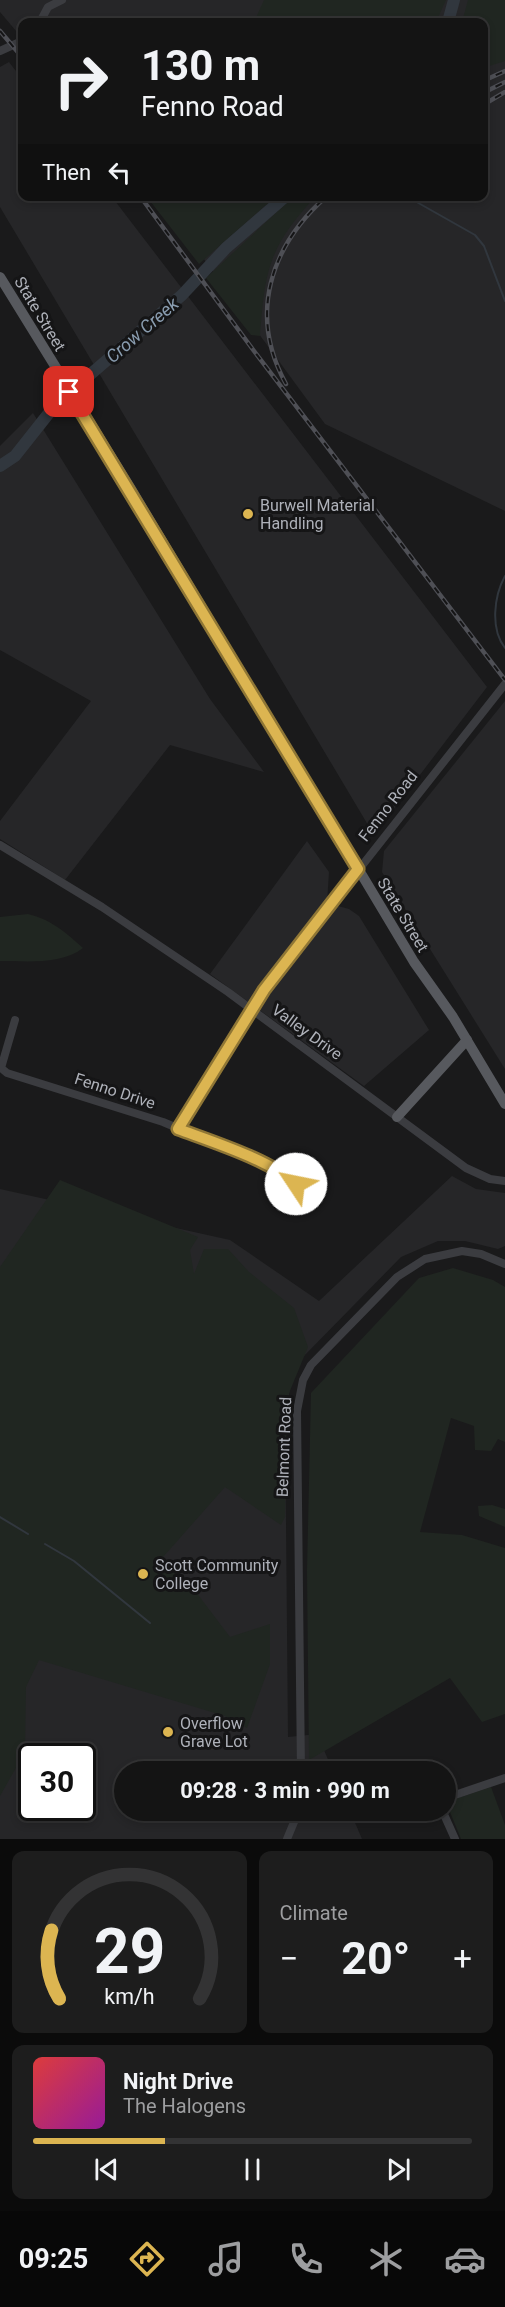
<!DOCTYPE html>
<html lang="en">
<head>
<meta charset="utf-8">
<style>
	:root { --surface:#141414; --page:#1d1d1d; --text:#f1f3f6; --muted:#9d9ea0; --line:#333334; --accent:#dcb551 }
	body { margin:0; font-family:Roboto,sans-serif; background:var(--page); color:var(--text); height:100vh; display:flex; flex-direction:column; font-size:22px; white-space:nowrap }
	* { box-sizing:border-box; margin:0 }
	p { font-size:20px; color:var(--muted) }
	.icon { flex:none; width:33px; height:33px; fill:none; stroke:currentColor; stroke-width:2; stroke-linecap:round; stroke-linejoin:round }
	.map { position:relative; height:1839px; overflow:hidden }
	.details { display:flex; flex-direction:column; gap:12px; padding:12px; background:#0b0b0b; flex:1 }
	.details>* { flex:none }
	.banner { position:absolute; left:18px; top:18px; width:470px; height:183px; border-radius:12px; box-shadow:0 3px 9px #0003,0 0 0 2px var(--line); background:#141414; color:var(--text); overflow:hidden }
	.speed { position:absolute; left:18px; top:1743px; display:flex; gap:12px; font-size:30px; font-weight:700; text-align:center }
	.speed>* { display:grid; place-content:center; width:78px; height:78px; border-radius:50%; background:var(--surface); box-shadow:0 3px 9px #0003,0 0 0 2px var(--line); line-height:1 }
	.speed .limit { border:3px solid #111; border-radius:9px; background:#fff; color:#111 }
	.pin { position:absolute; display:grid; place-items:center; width:51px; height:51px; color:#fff; margin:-26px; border-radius:12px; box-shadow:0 3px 9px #0006 }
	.me { position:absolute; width:66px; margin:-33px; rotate:304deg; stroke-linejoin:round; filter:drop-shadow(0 0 4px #0008) }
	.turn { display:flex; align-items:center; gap:21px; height:126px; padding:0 24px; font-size:27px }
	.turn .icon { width:78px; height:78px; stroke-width:2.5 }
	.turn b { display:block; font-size:42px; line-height:51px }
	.then { display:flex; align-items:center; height:57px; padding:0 24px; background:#0003; gap:12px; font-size:22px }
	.big { font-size:45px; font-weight:700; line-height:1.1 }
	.details .card { flex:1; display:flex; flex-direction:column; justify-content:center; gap:9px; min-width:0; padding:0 21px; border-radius:12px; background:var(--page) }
	.details .dial { align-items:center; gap:0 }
	.dial svg { height:156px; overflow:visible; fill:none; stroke:var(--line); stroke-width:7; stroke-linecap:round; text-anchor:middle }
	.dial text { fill:var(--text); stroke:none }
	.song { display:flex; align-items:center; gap:18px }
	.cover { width:72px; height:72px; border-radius:9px; background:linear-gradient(135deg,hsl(0 70% 55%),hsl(300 70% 35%)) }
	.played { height:6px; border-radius:3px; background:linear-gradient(90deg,var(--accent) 30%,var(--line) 30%) }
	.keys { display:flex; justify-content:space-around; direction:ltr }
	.heat { display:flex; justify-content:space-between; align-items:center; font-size:33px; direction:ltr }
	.details .tiles { flex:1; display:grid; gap:12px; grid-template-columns:1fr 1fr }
	.card:last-child { grid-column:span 2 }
	.trip { position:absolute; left:114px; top:1761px; width:342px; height:60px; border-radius:30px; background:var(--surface); box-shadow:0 3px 9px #0003,0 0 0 2px var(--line); font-weight:700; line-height:60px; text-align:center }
	.tab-bar { display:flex; height:96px; justify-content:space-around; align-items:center; background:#080808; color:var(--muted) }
	.tab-bar .icon { width:42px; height:42px }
	.tab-bar .active { color:var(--accent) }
	.tab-bar b { font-size:27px; color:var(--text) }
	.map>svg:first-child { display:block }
</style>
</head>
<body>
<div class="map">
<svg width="505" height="1839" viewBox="0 0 505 1839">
	<rect width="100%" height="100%" fill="#1a1a1b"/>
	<g fill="#262628" fill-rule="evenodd">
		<path d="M0 0H505V511L325 424 195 247 235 197 483 196V22H22V38L0 12Z"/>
		<path d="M9 62 22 79V196L112 197 487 687 374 835 0 207V67Z"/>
		<path d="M33 413 210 699 264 772 170 745 65 880 0 839V821L91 701 0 650V446Z"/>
		<path d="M505 701V1069L382 872 384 851Z"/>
		<path d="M307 841 329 872 327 903 349 909 359 916 429 1030 364 1086 210 974Z"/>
		<path d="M452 1176 476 1189 505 1193V1246L498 1249 465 1241H438L401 1257 302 1358 291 1384 285 1415 288 1737 317 1734 333 1771 124 1772V1810L350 1811 362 1839H0V1189L230 1240 319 1301ZM32 1756H82V1808H32Z"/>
	</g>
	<g fill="#202621">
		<path d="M264 0H446L436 22H254Z"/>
		<path d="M468 0H505V61L483 68V22H462Z"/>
		<path d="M147 197H275L199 264Z"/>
		<path d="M293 197H315C269 247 265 269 260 336L251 335 206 278Z"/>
		<path d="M28 914C52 920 65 932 83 948 61 965 27 961 0 961V917Z"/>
		<path d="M60 1180 198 1237 190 1250 194 1274 204 1249H228L249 1272 294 1308 308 1347 287 1398 285 1517 281 1525 225 1487 156 1565 183 1575 230 1637 270 1624V1664L247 1728 225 1716 39 1660 26 1687 25 1752 0 1796V1267Z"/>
		<path d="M453 1268 493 1280 505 1287V1442L498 1439 491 1451 475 1450 474 1426 451 1418 420 1532 462 1535 505 1548V1714L482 1722 450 1678 309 1760 307 1571 311 1393 419 1278Z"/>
		<path d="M492 1505 505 1509V1527L479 1516 478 1506Z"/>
		<path d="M491 1787 505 1825V1839H461L446 1802Z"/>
	</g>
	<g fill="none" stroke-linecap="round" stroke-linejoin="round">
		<g stroke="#31373e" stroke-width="2">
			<path d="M406 196 475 235 484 246 505 301"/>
			<path d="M505 576C494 596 490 629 505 648"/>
			<path d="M0 1517 28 1534"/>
			<path d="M45 1544 74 1561 150 1623"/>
		</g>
		<g stroke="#31373e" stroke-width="12">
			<path d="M448 22 454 0"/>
			<path d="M0 466 15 456 49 413 77 386 182 295 226 248 286 196"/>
		</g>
		<g stroke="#3b3c40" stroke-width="8">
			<path d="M40 22 48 7 62 0"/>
			<path d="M0 51 22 41"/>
			<path d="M0 845 102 907 228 992 466 1168 490 1179 505 1181"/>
			<path d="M15 1020 1 1068 7 1073 163 1122 270 1167 285 1174 296 1184"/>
			<path d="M178 1129 264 990 505 684"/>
			<path d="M301 1772 297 1411 303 1380 311 1365 397 1277 425 1259 462 1251 481 1254 505 1264"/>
			<path d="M446 1798 505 1778"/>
			<path d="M442 1810 455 1839"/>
			<path d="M287 1839 299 1810"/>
		</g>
		<g stroke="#57595e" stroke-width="10">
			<path d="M0 277 131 489 414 962 453 1017 505 1104"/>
			<path d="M397 1117 467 1040"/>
		</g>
		<defs>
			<g id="rail">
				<path d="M0 31 22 57"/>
				<path d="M483 81 505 71"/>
				<path d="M483 93 505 82"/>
				<path d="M483 105 505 92"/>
				<path d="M140 196 254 351 505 680"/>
				<path d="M286 384C248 315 270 246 327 196"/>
			</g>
		</defs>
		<use href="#rail" stroke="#4e4f55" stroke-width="4.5"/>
		<use href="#rail" stroke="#151516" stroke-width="2" stroke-dasharray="7" stroke-linecap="butt"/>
	</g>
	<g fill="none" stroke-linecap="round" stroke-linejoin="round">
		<defs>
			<path id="route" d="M69 392 358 869 264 990 178 1129C213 1142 270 1160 296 1184"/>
		</defs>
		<use href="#route" stroke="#8f7635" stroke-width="15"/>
		<use href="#route" stroke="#dcb551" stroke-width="10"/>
	</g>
	<g fill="#dcb551" stroke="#151516" stroke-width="2">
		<circle cx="248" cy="514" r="6"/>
		<circle cx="143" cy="1574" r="6"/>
		<circle cx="168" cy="1732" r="6"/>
	</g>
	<g text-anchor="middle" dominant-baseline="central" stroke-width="6" stroke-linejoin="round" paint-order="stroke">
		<g font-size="16" fill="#aeb1b9" stroke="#151516">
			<text transform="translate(40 314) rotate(59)">State Street</text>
			<text transform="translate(388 806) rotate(-52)">Fenno Road</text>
			<text transform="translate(403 915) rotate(59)">State Street</text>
			<text transform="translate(307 1032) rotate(36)">Valley Drive</text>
			<text transform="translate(115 1091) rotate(18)">Fenno Drive</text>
			<text transform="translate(284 1447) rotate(-88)">Belmont Road</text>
		</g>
		<g font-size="16" fill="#aeb1b9" stroke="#151516" text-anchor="start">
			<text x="260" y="505">Burwell Material<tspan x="260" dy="18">Handling</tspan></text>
			<text x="155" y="1565">Scott Community<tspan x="155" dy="18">College</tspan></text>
			<text x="180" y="1723">Overflow<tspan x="180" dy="18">Grave Lot</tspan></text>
		</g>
		<g font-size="18" font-style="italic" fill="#899caf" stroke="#151516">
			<text transform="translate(142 330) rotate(-41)">Crow Creek</text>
		</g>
	</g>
</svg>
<div class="speed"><div class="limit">30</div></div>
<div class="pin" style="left:69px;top:392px;background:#d93025"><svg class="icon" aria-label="arrive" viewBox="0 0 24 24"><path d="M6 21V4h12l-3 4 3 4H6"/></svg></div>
<svg class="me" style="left:296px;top:1184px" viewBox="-20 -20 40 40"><circle r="19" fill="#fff"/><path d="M0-13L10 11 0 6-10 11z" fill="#dcb551"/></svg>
<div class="trip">09:28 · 3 min · 990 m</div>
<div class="banner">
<div class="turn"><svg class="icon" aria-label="right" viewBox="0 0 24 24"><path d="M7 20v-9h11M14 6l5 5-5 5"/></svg><div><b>130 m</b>Fenno Road</div></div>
<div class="then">Then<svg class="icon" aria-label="left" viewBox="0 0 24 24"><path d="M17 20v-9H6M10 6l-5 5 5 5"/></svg></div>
</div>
</div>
<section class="details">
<div class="tiles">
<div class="card dial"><svg viewBox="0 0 100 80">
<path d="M14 69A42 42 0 1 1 86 69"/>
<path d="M14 69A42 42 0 0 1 10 34" stroke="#dcb551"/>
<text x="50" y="56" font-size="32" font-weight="700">29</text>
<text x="50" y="72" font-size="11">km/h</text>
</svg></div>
<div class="card"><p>Climate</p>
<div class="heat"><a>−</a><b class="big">20°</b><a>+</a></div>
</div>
<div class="card">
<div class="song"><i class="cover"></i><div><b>Night Drive</b><p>The Halogens</p></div></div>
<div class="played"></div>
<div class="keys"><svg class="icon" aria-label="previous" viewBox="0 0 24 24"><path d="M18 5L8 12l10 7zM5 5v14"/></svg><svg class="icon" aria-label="pause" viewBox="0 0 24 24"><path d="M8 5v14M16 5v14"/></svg><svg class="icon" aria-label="next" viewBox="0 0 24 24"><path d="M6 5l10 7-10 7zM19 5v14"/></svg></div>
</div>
</div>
</section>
<nav class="tab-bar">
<b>09:25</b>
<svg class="icon active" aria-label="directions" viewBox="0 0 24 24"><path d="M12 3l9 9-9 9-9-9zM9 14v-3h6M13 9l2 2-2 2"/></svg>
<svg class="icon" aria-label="music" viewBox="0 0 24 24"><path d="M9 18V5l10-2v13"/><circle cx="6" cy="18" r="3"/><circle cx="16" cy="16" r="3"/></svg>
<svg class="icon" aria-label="phone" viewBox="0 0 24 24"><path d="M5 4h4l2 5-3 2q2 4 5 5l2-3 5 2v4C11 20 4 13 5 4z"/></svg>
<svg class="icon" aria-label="climate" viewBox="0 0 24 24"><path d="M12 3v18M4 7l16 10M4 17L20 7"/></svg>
<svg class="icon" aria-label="car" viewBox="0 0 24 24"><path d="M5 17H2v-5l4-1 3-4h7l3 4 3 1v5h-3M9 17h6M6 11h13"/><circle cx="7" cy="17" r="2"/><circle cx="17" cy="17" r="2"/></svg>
</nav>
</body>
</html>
